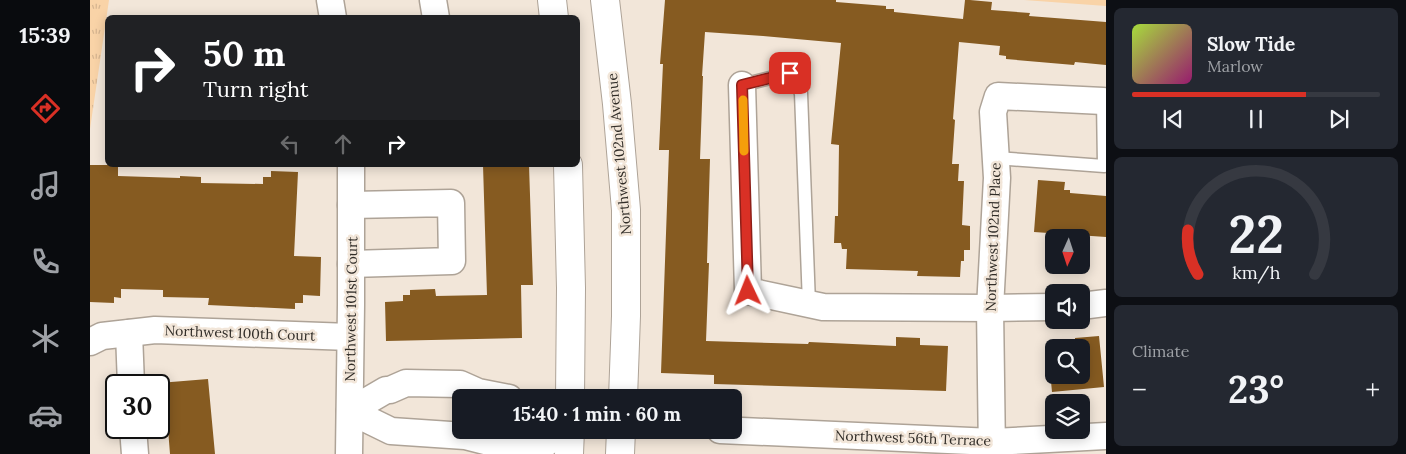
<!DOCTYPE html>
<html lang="en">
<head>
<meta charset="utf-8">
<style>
	:root { --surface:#171b24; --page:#242831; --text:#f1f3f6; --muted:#9ea1a6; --line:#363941; --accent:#d93025 }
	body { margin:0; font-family:Lora,serif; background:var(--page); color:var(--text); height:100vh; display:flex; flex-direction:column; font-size:19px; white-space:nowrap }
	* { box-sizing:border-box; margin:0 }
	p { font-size:16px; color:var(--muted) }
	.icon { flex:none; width:28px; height:28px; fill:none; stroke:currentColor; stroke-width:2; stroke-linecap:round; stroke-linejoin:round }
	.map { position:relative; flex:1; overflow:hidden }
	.details { display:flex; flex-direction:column; gap:8px; padding:8px; background:#0d0f14; width:300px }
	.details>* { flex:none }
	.top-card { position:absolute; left:15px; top:15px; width:475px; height:152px; border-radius:8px; box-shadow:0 2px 12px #0003; background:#202124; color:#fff; overflow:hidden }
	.needle { width:32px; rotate:183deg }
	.tools { position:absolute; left:955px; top:229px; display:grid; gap:10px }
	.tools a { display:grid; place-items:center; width:45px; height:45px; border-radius:8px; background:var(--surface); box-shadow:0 2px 12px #0003; font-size:25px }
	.speed { position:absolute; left:15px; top:374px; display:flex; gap:10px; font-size:25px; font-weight:700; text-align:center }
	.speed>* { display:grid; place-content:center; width:65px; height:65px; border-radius:50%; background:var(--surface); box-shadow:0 2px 12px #0003; line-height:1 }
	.speed .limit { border:2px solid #111; border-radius:8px; background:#fff; color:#111 }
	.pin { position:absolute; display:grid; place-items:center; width:42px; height:42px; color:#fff; margin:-21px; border-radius:10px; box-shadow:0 2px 8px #0006 }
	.me { position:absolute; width:55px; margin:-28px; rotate:358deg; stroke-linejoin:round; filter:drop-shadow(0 0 4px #0008) }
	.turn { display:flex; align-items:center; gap:18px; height:105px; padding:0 15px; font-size:22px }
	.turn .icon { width:65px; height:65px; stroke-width:2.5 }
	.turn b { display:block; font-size:35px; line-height:42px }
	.lanes { display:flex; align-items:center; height:48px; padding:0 15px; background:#0003; justify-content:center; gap:25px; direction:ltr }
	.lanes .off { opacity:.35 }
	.big { font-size:38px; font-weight:700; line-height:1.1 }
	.details .tile { flex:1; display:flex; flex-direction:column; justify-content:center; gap:8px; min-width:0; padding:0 18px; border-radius:8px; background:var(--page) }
	.details .dial { align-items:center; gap:0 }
	.dial svg { height:130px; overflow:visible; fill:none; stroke:var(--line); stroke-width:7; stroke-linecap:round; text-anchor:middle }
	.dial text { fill:var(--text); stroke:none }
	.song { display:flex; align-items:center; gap:15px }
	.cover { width:60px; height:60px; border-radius:8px; background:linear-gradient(135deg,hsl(80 70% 55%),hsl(320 70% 35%)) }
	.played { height:5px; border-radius:2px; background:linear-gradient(90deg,var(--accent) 70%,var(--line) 70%) }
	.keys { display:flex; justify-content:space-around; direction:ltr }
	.heat { display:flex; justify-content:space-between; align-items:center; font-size:28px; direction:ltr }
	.trip { position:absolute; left:362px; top:389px; width:290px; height:50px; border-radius:8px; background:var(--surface); box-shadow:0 2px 12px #0003; font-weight:700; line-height:50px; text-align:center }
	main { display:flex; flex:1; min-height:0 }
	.dock { display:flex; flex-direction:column; width:90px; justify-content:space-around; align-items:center; background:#090b0e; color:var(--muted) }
	.dock .icon { width:35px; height:35px }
	.dock .active { color:var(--accent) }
	.dock b { font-size:22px; color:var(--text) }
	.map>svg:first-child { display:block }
</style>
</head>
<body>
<main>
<nav class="dock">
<b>15:39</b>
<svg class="icon active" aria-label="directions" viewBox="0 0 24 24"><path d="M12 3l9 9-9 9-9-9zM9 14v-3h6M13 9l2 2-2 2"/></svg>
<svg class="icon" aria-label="music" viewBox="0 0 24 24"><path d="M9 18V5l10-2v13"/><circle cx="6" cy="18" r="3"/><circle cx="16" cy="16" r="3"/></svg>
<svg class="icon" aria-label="phone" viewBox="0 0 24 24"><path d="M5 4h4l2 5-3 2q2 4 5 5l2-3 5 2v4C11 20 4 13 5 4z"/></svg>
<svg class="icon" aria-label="climate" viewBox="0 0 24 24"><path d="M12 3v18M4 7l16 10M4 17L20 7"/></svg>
<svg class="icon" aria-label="car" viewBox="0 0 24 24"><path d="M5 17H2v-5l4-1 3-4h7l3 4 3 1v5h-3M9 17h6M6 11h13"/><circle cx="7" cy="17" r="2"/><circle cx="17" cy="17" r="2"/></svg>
</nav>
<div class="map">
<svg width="1016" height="454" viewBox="0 0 1016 454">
	<defs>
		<pattern id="grass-tufts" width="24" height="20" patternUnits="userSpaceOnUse" patternTransform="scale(1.25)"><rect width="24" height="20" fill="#f9d3a7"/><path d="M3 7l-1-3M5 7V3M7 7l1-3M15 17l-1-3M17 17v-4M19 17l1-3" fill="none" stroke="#d6b590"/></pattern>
	</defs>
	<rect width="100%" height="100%" fill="#f2e6d9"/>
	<path fill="url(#grass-tufts)" d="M0 0H19L0 129Z"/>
	<path fill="#f9d3a7" d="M934 0H1016V6Z"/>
	<g fill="#865b21">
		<path d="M575 0H746V2L796 6V9H804V12L873 19 875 0H880L902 2 901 10 940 13 939 16 1016 22V65L985 62 984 65 916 59V56L909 55 910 46 869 42 863 119 865 120 862 164H869L868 181H874L872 225 880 226V250H874V261H871L870 277 827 276 828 271 756 269 757 249H752L751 243H744L745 216H748L749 145 741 144 751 43 673 36 615 32 612 76H613L610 159H620L617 263H619L616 341 718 344 719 342 806 346V337L830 338V345L858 346 856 391 624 384V375L571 373 579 150H569L573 64H570Z"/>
		<path d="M0 165H28V176L90 178V176L111 177V183L173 184V177H181V171L208 172 204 256 231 257 230 296 213 295V303H205V309L118 305 119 298 73 297V290L31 289V298L24 297V303L0 302Z"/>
		<path d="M393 165H439L443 285H431L432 338 296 341 295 302 313 301V295H320V290L345 289 346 296 397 295Z"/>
		<path d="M948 180 975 182 974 190H980V193L1016 196V237L944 232Z"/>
		<path d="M1009 336 1014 387 962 392 958 350 964 349V375H991V348H975V346L985 344V338Z"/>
		<path d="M118 379 125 454H80L77 416H76L75 409 69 410V383Z"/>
	</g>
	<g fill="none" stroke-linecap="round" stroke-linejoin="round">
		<defs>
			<g id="lane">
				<path d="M652 85 700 73 711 93 719 304"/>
				<path d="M906 158 1014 166 1013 101"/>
			</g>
			<g id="street">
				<path d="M240 0 243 18"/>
				<path d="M343 0 346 18"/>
				<path d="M652 85 658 291 733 307 900 308 964 307"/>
				<path d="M261 205 361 203 362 261 261 264"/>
				<path d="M991 306 1016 303"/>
				<path d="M39 333 41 385"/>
				<path d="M0 342 12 336 65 330 260 337"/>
				<path d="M260 411 301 431 375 436 443 453 473 430"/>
				<path d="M260 411 296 390H300L316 383 370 384 388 392 419 398"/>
				<path d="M43 428 45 454"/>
				<path d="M630 430 903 442 1016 436"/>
				<path d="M259 454 261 305V165"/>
				<path d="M902 454 900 308 907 178 903 112 908 96 1013 101"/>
			</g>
			<g id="secondary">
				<path d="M462 0 464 18"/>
				<path d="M515 0 527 104 536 210V316L533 398"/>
				<path d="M478 165 481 288 480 398"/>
				<path d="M479 454 480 430"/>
				<path d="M530 454 531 430"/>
			</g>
		</defs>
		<use href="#lane" stroke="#aea397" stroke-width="15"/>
		<use href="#street" stroke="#aea397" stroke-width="29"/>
		<use href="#secondary" stroke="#aea397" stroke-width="30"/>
		<use href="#lane" stroke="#fff" stroke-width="12"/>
		<use href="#street" stroke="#fff" stroke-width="26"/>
		<use href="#secondary" stroke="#fff" stroke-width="28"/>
	</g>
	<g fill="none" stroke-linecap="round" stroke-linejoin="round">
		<defs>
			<path id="route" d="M658 291 652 85 700 73"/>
		</defs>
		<use href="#route" stroke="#8d1f18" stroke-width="12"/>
		<use href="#route" stroke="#d93025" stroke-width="9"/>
		<path stroke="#f59e0b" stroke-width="9" d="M653 100 654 151"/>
	</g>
	<g text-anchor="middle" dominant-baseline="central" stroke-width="5" stroke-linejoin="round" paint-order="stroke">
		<g font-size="14" fill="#312d28" stroke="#f2e6d9">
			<text transform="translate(529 154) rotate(-95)">Northwest 102nd Avenue</text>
			<text transform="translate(903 237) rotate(-88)">Northwest 102nd Place</text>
			<text transform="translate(261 309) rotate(-89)">Northwest 101st Court</text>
			<text transform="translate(150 333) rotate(2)">Northwest 100th Court</text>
			<text transform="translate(823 438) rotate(2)">Northwest 56th Terrace</text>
		</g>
	</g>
</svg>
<div class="tools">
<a><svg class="needle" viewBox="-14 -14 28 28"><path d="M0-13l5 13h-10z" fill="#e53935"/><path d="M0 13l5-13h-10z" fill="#9ea1a6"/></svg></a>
<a><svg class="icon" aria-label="sound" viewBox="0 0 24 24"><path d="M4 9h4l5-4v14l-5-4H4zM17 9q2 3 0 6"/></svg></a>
<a><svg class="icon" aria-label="search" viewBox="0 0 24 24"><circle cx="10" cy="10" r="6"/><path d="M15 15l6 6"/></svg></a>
<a><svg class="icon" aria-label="layers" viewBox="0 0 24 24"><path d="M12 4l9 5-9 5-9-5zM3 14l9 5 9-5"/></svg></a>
</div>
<div class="speed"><div class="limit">30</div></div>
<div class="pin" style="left:700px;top:73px;background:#d93025"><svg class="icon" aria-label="arrive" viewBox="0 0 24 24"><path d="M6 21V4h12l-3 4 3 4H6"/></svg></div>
<svg class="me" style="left:658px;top:291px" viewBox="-20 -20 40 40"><path d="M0-17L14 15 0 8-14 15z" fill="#d93025" stroke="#fff" stroke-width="4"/></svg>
<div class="trip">15:40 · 1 min · 60 m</div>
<div class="top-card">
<div class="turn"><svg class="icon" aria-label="right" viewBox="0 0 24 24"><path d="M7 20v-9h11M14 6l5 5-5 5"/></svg><div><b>50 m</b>Turn right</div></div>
<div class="lanes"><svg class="icon off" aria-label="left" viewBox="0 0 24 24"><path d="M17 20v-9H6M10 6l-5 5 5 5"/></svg><svg class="icon off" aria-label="ahead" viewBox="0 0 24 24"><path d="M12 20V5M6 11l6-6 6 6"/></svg><svg class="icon" aria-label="right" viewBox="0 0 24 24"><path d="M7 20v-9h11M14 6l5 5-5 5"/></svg></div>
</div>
</div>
<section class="details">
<div class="tile">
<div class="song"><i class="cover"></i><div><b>Slow Tide</b><p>Marlow</p></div></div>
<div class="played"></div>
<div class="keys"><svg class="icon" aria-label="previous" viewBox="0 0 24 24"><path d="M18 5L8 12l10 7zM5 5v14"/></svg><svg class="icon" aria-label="pause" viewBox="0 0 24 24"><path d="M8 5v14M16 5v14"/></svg><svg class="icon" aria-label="next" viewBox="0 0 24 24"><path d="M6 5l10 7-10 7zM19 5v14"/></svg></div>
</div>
<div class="tile dial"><svg viewBox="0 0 100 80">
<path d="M14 69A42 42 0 1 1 86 69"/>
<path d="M14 69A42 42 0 0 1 8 42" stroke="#d93025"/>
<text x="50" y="56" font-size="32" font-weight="700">22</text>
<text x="50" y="72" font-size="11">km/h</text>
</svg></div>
<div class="tile"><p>Climate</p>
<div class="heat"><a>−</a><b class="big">23°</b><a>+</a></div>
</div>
</section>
</main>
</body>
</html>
